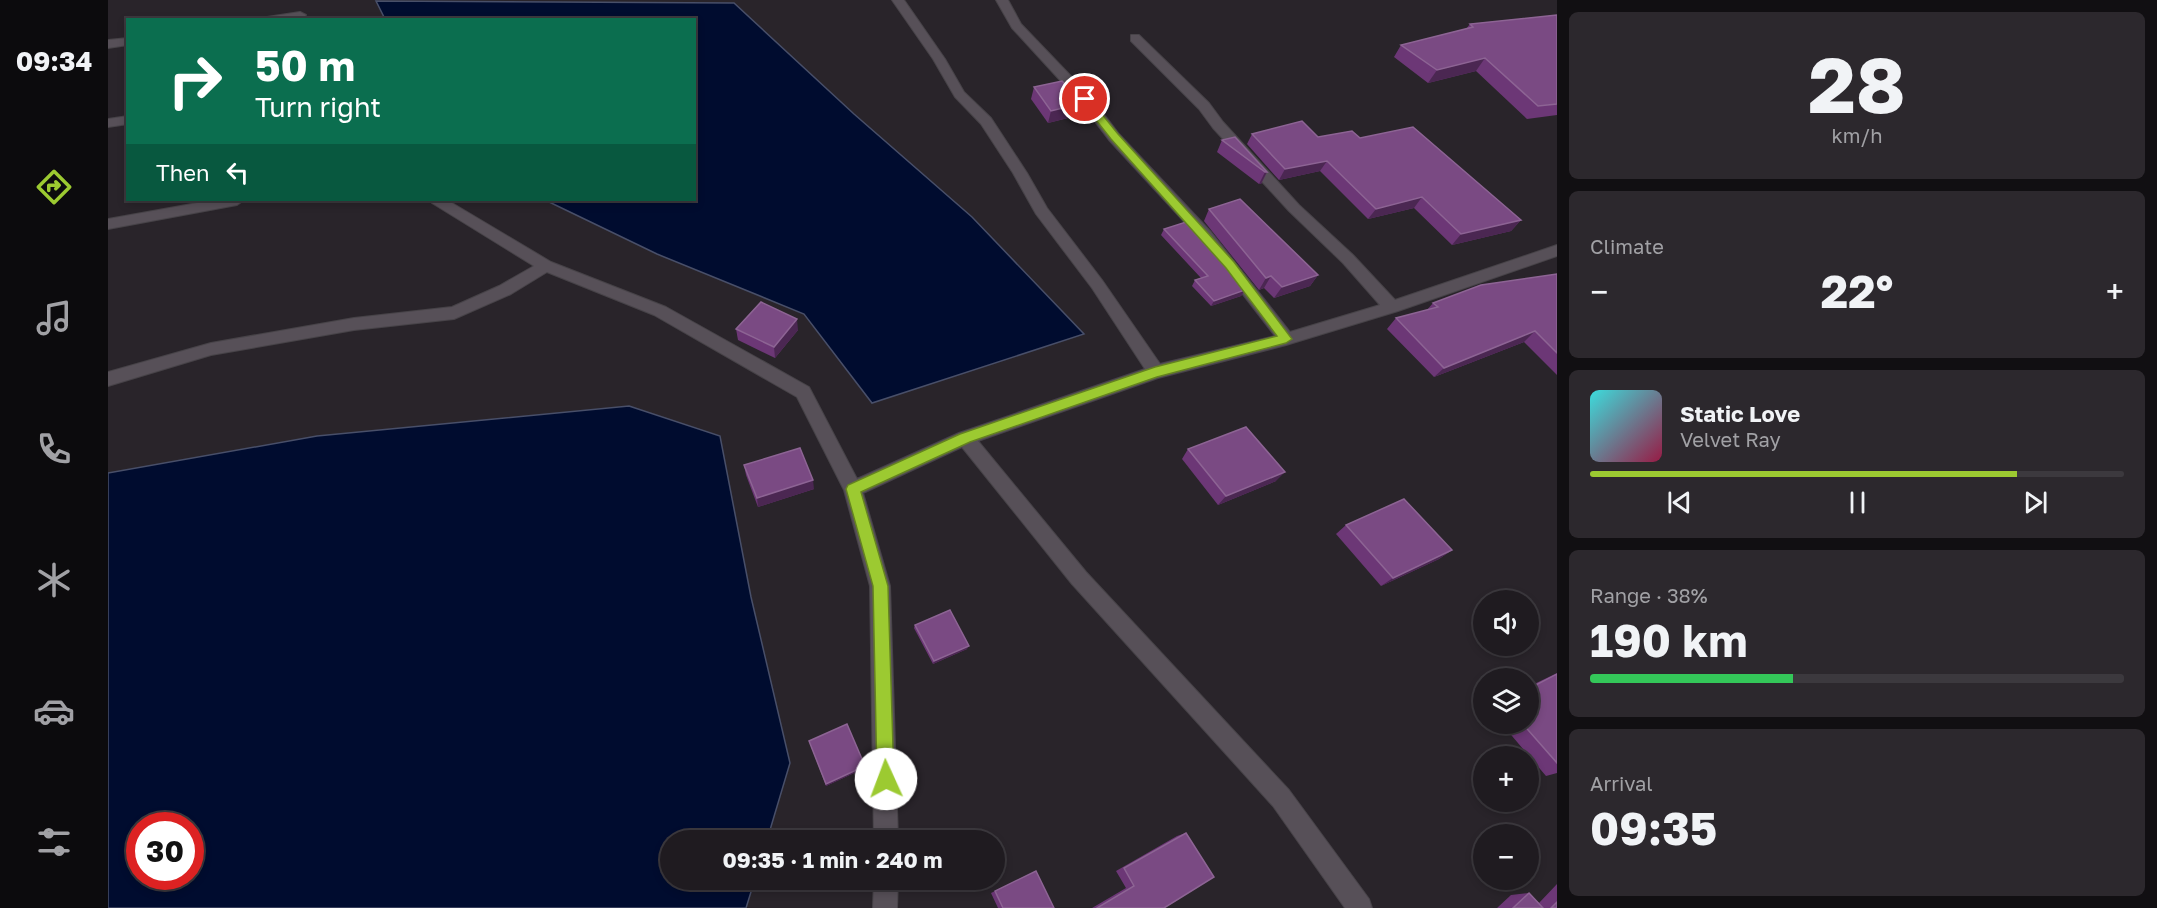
<!DOCTYPE html>
<html lang="en">
<head>
<meta charset="utf-8">
<style>
	:root { --surface:#1f1b20; --page:#2c282d; --text:#f1f3f6; --muted:#a1a1a5; --line:#3c393e; --accent:#9cca31 }
	body { margin:0; font-family:"Golos Text",sans-serif; background:var(--page); color:var(--text); height:100vh; display:flex; flex-direction:column; font-size:22px; white-space:nowrap }
	* { box-sizing:border-box; margin:0 }
	p { font-size:20px; color:var(--muted) }
	.icon { flex:none; width:33px; height:33px; fill:none; stroke:currentColor; stroke-width:2; stroke-linecap:round; stroke-linejoin:round }
	.map { position:relative; flex:1; overflow:hidden }
	.details { display:flex; flex-direction:column; gap:12px; padding:12px; background:#110f12; width:600px }
	.details>* { flex:none }
	.hud { position:absolute; left:18px; top:18px; width:570px; height:183px; border-radius:0px; box-shadow:0 3px 9px #0003,0 0 0 2px var(--line); background:#0b6e4f; color:#fff; overflow:hidden }
	.fabs { position:absolute; left:1365px; top:590px; display:grid; gap:12px }
	.fabs a { display:grid; place-items:center; width:66px; height:66px; border-radius:50%; background:var(--surface); box-shadow:0 3px 9px #0003,0 0 0 2px var(--line); font-size:30px }
	.speed { position:absolute; left:18px; top:812px; display:flex; gap:12px; font-size:30px; font-weight:700; text-align:center }
	.speed>* { display:grid; place-content:center; width:78px; height:78px; border-radius:50%; background:var(--surface); box-shadow:0 3px 9px #0003,0 0 0 2px var(--line); line-height:1 }
	.speed .limit { border:9px solid #d22; background:#fff; color:#111 }
	.pin { position:absolute; display:grid; place-items:center; width:51px; height:51px; color:#fff; margin:-26px; border:3px solid #fff; border-radius:50%; box-shadow:0 2px 6px #0007 }
	.me { position:absolute; width:66px; margin:-33px; rotate:358deg; stroke-linejoin:round; filter:drop-shadow(0 0 4px #0008) }
	.turn { display:flex; align-items:center; gap:21px; height:126px; padding:0 30px; font-size:27px }
	.turn .icon { width:78px; height:78px; stroke-width:2.5 }
	.turn b { display:block; font-size:42px; line-height:51px }
	.then { display:flex; align-items:center; height:57px; padding:0 30px; background:#0003; gap:12px; font-size:22px }
	.big { font-size:45px; font-weight:700; line-height:1.1 }
	.details .card { flex:1; display:flex; flex-direction:column; justify-content:center; gap:9px; min-width:0; padding:0 21px; border-radius:9px; background:var(--page) }
	.details .dial { align-items:center; gap:0 }
	.dial b { font-size:78px; line-height:1 }
	.song { display:flex; align-items:center; gap:18px }
	.cover { width:72px; height:72px; border-radius:9px; background:linear-gradient(135deg,hsl(180 70% 55%),hsl(340 70% 35%)) }
	.played { height:6px; border-radius:3px; background:linear-gradient(90deg,var(--accent) 80%,var(--line) 80%) }
	.keys { display:flex; justify-content:space-around; direction:ltr }
	.heat { display:flex; justify-content:space-between; align-items:center; font-size:33px; direction:ltr }
	.charge { height:9px; border-radius:4px; background:linear-gradient(90deg,#34c759 38%,var(--line) 0) }
	.trip { position:absolute; left:552px; top:830px; width:345px; height:60px; border-radius:30px; background:var(--surface); box-shadow:0 3px 9px #0003,0 0 0 2px var(--line); font-weight:700; line-height:60px; text-align:center }
	main { display:flex; flex:1; min-height:0 }
	.tabs { display:flex; flex-direction:column; width:108px; justify-content:space-around; align-items:center; background:#0c0b0d; color:var(--muted) }
	.tabs .icon { width:42px; height:42px }
	.tabs .selected { color:var(--accent) }
	.tabs b { font-size:27px; color:var(--text) }
	.map>svg:first-child { display:block }
</style>
</head>
<body>
<main>
<nav class="tabs">
<b>09:34</b>
<svg class="icon selected" aria-label="directions" viewBox="0 0 24 24"><path d="M12 3l9 9-9 9-9-9zM9 14v-3h6M13 9l2 2-2 2"/></svg>
<svg class="icon" aria-label="music" viewBox="0 0 24 24"><path d="M9 18V5l10-2v13"/><circle cx="6" cy="18" r="3"/><circle cx="16" cy="16" r="3"/></svg>
<svg class="icon" aria-label="phone" viewBox="0 0 24 24"><path d="M5 4h4l2 5-3 2q2 4 5 5l2-3 5 2v4C11 20 4 13 5 4z"/></svg>
<svg class="icon" aria-label="climate" viewBox="0 0 24 24"><path d="M12 3v18M4 7l16 10M4 17L20 7"/></svg>
<svg class="icon" aria-label="car" viewBox="0 0 24 24"><path d="M5 17H2v-5l4-1 3-4h7l3 4 3 1v5h-3M9 17h6M6 11h13"/><circle cx="7" cy="17" r="2"/><circle cx="17" cy="17" r="2"/></svg>
<svg class="icon" aria-label="filters" viewBox="0 0 24 24"><path d="M4 7h16M4 17h16"/><circle cx="9" cy="7" r="2"/><circle cx="15" cy="17" r="2"/></svg>
</nav>
<div class="map">
<svg width="1449" height="908" viewBox="0 0 1449 908">
	<rect width="100%" height="100%" fill="#29242a"/>
	<g fill="#000c2f" stroke="#484f69" stroke-width="1.5" fill-rule="evenodd">
		<path d="M268 1 626 3 746 114 864 217 976 334 764 403 696 314 549 254 437 200H586V20L277 19Z"/>
		<path d="M521 406 612 436 643 597 682 763 659 840H562V879H647L638 908H0V473L209 436ZM32 825H82V876H32Z"/>
	</g>
	<g fill="none" stroke-linecap="round" stroke-linejoin="round">
		<defs>
			<g id="minor">
				<path d="M784 0H796L837 59 856 92 883 118 919 173 939 208 994 280 1052 364 1167 336 1093 240 1001 140 972 102 904 28 888 0H900L913 24 982 96 1011 134 1103 232 1182 332 1272 305 1235 263 1181 211 1105 128 1091 109 1023 41V35H1031L1101 103 1115 122 1191 205 1245 255 1287 300 1449 245V256L1290 311 1178 345 1050 378 870 441 978 572 1181 790 1261 899 1264 908H1237L1165 806 964 584 854 447 755 493 782 586 790 840H766L762 586 736 490 689 397 546 315 439 272 403 294 346 319 246 330 103 355 0 386V372L103 343 246 318 344 307 391 286 426 266 324 203 322 200H339L443 262 558 307 701 387 749 479 851 433 1037 369 984 288 928 214 905 173 873 124 847 97 825 59Z"/>
				<path d="M192 12 198 15 196 17 154 20 159 17Z"/>
				<path d="M20 38V45L0 48V40Z"/>
				<path d="M20 116V124L0 127V119Z"/>
				<path d="M106 200H136L129 205 0 229V219Z"/>
				<path d="M766 879H790L789 908H765Z"/>
			</g>
		</defs>
		<use href="#minor" stroke="#474348" stroke-width="2"/>
		<use href="#minor" fill="#575058" fill-rule="evenodd"/>
	</g>
	<g fill="#6c3776">
		<path d="M1449 15V115L1419 119 1368 71 1320 83 1286 57 1293 45 1358 29 1362 24Z"/>
		<path d="M926 87 972 115 940 123 923 99Z"/>
		<path d="M1144 134 1210 137 1252 138 1413 220 1403 231 1344 245 1306 208 1260 219 1212 171 1171 180 1139 144Z"/>
		<path d="M1114 140 1159 172 1153 184H1151L1109 152Z"/>
		<path d="M1101 209 1210 275 1202 286 1166 298 1156 288 1151 290 1096 221Z"/>
		<path d="M1056 229 1137 290 1133 296 1103 306 1084 286 1087 280 1093 278 1053 235Z"/>
		<path d="M1449 274V375L1416 342 1326 377 1279 329 1288 318 1319 310 1325 303Z"/>
		<path d="M628 329 690 330 667 358 630 340Z"/>
		<path d="M1080 449 1168 481 1110 505 1074 459Z"/>
		<path d="M636 465 706 489 650 507 638 475Z"/>
		<path d="M1238 525 1344 550 1331 559 1273 586 1228 534Z"/>
		<path d="M807 625 859 649 825 664 806 628Z"/>
		<path d="M1449 673V773L1438 776 1393 723H1420V687Z"/>
		<path d="M701 741 757 766V768L718 786Z"/>
		<path d="M1078 833 1056 908H984L1018 888 1008 871 1069 836Z"/>
		<path d="M928 871 946 908H890L883 893Z"/>
		<path d="M1449 884V908H1389L1403 895 1421 893 1431 903Z"/>
	</g>
	<g fill="#4b2752">
		<path d="M1377 58 1368 71 1320 83 1329 70Z"/>
		<path d="M975 103 972 115 940 123 943 111Z"/>
		<path d="M1219 161 1212 171 1171 180 1177 169Z"/>
		<path d="M1157 172H1159L1153 184H1151Z"/>
		<path d="M1314 197 1306 208 1260 219 1268 209Z"/>
		<path d="M1413 220 1403 231 1344 245 1353 234Z"/>
		<path d="M1210 275 1202 286 1166 298 1174 287Z"/>
		<path d="M1163 276 1156 288 1151 290 1158 278Z"/>
		<path d="M1137 290 1133 296 1103 306 1106 301Z"/>
		<path d="M689 319 690 330 667 358 666 347Z"/>
		<path d="M1427 331 1416 342 1326 377 1336 368Z"/>
		<path d="M1177 472 1168 481 1110 505 1118 496Z"/>
		<path d="M705 480 706 489 650 507 649 498Z"/>
		<path d="M1344 550 1331 559 1273 586 1285 578Z"/>
		<path d="M861 646 859 649 825 664 826 661Z"/>
		<path d="M757 766V768L718 786V784Z"/>
	</g>
	<g fill="#7a4a83" stroke="#8d6494" stroke-width="1.5">
		<path d="M1449 15V104L1430 106 1377 58 1329 70 1293 45 1365 27 1362 24Z"/>
		<path d="M954 81 975 103 943 111 926 87Z"/>
		<path d="M1194 121 1210 137 1244 131 1252 138 1305 127 1413 220 1353 234 1314 197 1268 209 1219 161 1177 169 1144 134Z"/>
		<path d="M1127 137 1159 172H1157L1114 140Z"/>
		<path d="M1132 199 1210 275 1174 287 1163 276 1158 278 1101 209Z"/>
		<path d="M1081 221 1137 290 1106 301 1087 280 1100 276 1056 229Z"/>
		<path d="M1449 274V353L1427 331 1336 368 1288 318 1330 307 1325 303 1373 285Z"/>
		<path d="M653 302 689 319 666 347 628 329Z"/>
		<path d="M1138 427 1177 472 1118 496 1080 449Z"/>
		<path d="M692 448 705 480 649 498 636 465Z"/>
		<path d="M1296 499 1344 550 1285 578 1238 525Z"/>
		<path d="M842 610 861 646 826 661 807 625Z"/>
		<path d="M1449 674V763L1414 723H1420V689Z"/>
		<path d="M739 724 757 766 718 784 701 741Z"/>
		<path d="M1078 833 1106 877 1056 908H989L1026 886 1016 868Z"/>
		<path d="M928 871 946 908H895L887 891Z"/>
		<path d="M1421 893 1435 908H1405Z"/>
		<path d="M1449 902V908H1443Z"/>
	</g>
	<path fill="#9cca31" stroke="#658320" stroke-width="1.5" d="M973 97H980L1010 134 1126 262 1184 339 1178 343 1049 377 862 442 753 492 780 586 786 779 784 785 778 788 772 785 769 779 765 586 738 489 740 485 852 434 1047 367 1169 336 1118 268 1003 139 973 101Z"/>
</svg>
<div class="fabs">
<a><svg class="icon" aria-label="sound" viewBox="0 0 24 24"><path d="M4 9h4l5-4v14l-5-4H4zM17 9q2 3 0 6"/></svg></a>
<a><svg class="icon" aria-label="layers" viewBox="0 0 24 24"><path d="M12 4l9 5-9 5-9-5zM3 14l9 5 9-5"/></svg></a>
<a>+</a>
<a>−</a>
</div>
<div class="speed"><div class="limit">30</div></div>
<div class="pin" style="left:977px;top:99px;background:#d93025"><svg class="icon" aria-label="arrive" viewBox="0 0 24 24"><path d="M6 21V4h12l-3 4 3 4H6"/></svg></div>
<svg class="me" style="left:778px;top:779px" viewBox="-20 -20 40 40"><circle r="19" fill="#fff"/><path d="M0-13L10 11 0 6-10 11z" fill="#9cca31"/></svg>
<div class="trip">09:35 · 1 min · 240 m</div>
<div class="hud">
<div class="turn"><svg class="icon" aria-label="right" viewBox="0 0 24 24"><path d="M7 20v-9h11M14 6l5 5-5 5"/></svg><div><b>50 m</b>Turn right</div></div>
<div class="then">Then<svg class="icon" aria-label="left" viewBox="0 0 24 24"><path d="M17 20v-9H6M10 6l-5 5 5 5"/></svg></div>
</div>
</div>
<section class="details">
<div class="card dial"><b>28</b><p>km/h</p></div>
<div class="card"><p>Climate</p>
<div class="heat"><a>−</a><b class="big">22°</b><a>+</a></div>
</div>
<div class="card">
<div class="song"><i class="cover"></i><div><b>Static Love</b><p>Velvet Ray</p></div></div>
<div class="played"></div>
<div class="keys"><svg class="icon" aria-label="previous" viewBox="0 0 24 24"><path d="M18 5L8 12l10 7zM5 5v14"/></svg><svg class="icon" aria-label="pause" viewBox="0 0 24 24"><path d="M8 5v14M16 5v14"/></svg><svg class="icon" aria-label="next" viewBox="0 0 24 24"><path d="M6 5l10 7-10 7zM19 5v14"/></svg></div>
</div>
<div class="card"><p>Range · 38%</p><b class="big">190 km</b><div class="charge"></div></div>
<div class="card"><p>Arrival</p><b class="big">09:35</b></div>
</section>
</main>
</body>
</html>
